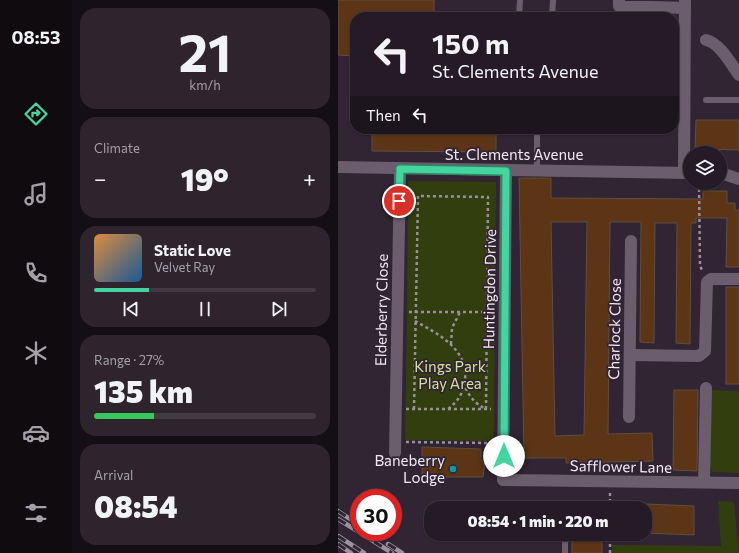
<!DOCTYPE html>
<html lang="en">
<head>
<meta charset="utf-8">
<style>
	:root { --surface:#251b26; --page:#2d242e; --text:#f1f3f6; --muted:#a3a1a7; --line:#423943; --accent:#44d49f }
	body { margin:0; font-family:Commissioner,sans-serif; background:var(--page); color:var(--text); height:100vh; display:flex; flex-direction:column; font-size:15px; white-space:nowrap }
	* { box-sizing:border-box; margin:0 }
	p { font-size:13px; color:var(--muted) }
	.icon { flex:none; width:22px; height:22px; fill:none; stroke:currentColor; stroke-width:2; stroke-linecap:round; stroke-linejoin:round }
	.map { position:relative; flex:1; overflow:hidden }
	.details { display:flex; flex-direction:column; gap:8px; padding:8px; background:#140f15; width:266px }
	.details>* { flex:none }
	.hud { position:absolute; left:12px; top:12px; width:329px; height:122px; border-radius:16px; box-shadow:0 1px 3px #0004,0 0 0 1px var(--line); background:#251b26; color:var(--text); overflow:hidden }
	.tools { position:absolute; left:345px; top:146px; display:grid; gap:8px }
	.tools a { display:grid; place-items:center; width:44px; height:44px; border-radius:50%; background:var(--surface); box-shadow:0 1px 3px #0004,0 0 0 1px var(--line); font-size:20px }
	.speed { position:absolute; left:12px; top:489px; display:flex; gap:8px; font-size:20px; font-weight:700; text-align:center }
	.speed>* { display:grid; place-content:center; width:52px; height:52px; border-radius:50%; background:var(--surface); box-shadow:0 1px 3px #0004,0 0 0 1px var(--line); line-height:1 }
	.speed .limit { border:6px solid #d22; background:#fff; color:#111 }
	.pin { position:absolute; display:grid; place-items:center; width:34px; height:34px; color:#fff; margin:-17px; border:2px solid #fff; border-radius:50%; box-shadow:0 1px 4px #0007 }
	.me { position:absolute; width:44px; margin:-22px; rotate:0deg; stroke-linejoin:round; filter:drop-shadow(0 0 3px #0008) }
	.turn { display:flex; align-items:center; gap:14px; height:84px; padding:0 16px; font-size:18px }
	.turn .icon { width:52px; height:52px; stroke-width:2.5 }
	.turn b { display:block; font-size:28px; line-height:34px }
	.then { display:flex; align-items:center; height:38px; padding:0 16px; background:#0003; gap:8px; font-size:15px }
	.big { font-size:30px; font-weight:800; line-height:1.1 }
	.details .widget { flex:1; display:flex; flex-direction:column; justify-content:center; gap:6px; min-width:0; padding:0 14px; border-radius:16px; background:var(--page) }
	.details .dial { align-items:center; gap:0 }
	.dial b { font-size:52px; line-height:1 }
	.song { display:flex; align-items:center; gap:12px }
	.cover { width:48px; height:48px; border-radius:6px; background:linear-gradient(135deg,hsl(30 70% 55%),hsl(210 70% 35%)) }
	.played { height:4px; border-radius:2px; background:linear-gradient(90deg,var(--accent) 25%,var(--line) 25%) }
	.keys { display:flex; justify-content:space-around; direction:ltr }
	.heat { display:flex; justify-content:space-between; align-items:center; font-size:22px; direction:ltr }
	.charge { height:6px; border-radius:3px; background:linear-gradient(90deg,#34c759 27%,var(--line) 0) }
	.trip { position:absolute; left:86px; top:501px; width:228px; height:40px; border-radius:16px; background:var(--surface); box-shadow:0 1px 3px #0004,0 0 0 1px var(--line); font-weight:800; line-height:40px; text-align:center }
	main { display:flex; flex:1; min-height:0 }
	.tab-bar { display:flex; flex-direction:column; width:72px; justify-content:space-around; align-items:center; background:#0f0b0f; color:var(--muted) }
	.tab-bar .icon { width:28px; height:28px }
	.tab-bar .on { color:var(--accent) }
	.tab-bar b { font-size:18px; color:var(--text) }
	.map>svg:first-child { display:block }
</style>
</head>
<body>
<main>
<nav class="tab-bar">
<b>08:53</b>
<svg class="icon on" aria-label="directions" viewBox="0 0 24 24"><path d="M12 3l9 9-9 9-9-9zM9 14v-3h6M13 9l2 2-2 2"/></svg>
<svg class="icon" aria-label="music" viewBox="0 0 24 24"><path d="M9 18V5l10-2v13"/><circle cx="6" cy="18" r="3"/><circle cx="16" cy="16" r="3"/></svg>
<svg class="icon" aria-label="phone" viewBox="0 0 24 24"><path d="M5 4h4l2 5-3 2q2 4 5 5l2-3 5 2v4C11 20 4 13 5 4z"/></svg>
<svg class="icon" aria-label="climate" viewBox="0 0 24 24"><path d="M12 3v18M4 7l16 10M4 17L20 7"/></svg>
<svg class="icon" aria-label="car" viewBox="0 0 24 24"><path d="M5 17H2v-5l4-1 3-4h7l3 4 3 1v5h-3M9 17h6M6 11h13"/><circle cx="7" cy="17" r="2"/><circle cx="17" cy="17" r="2"/></svg>
<svg class="icon" aria-label="filters" viewBox="0 0 24 24"><path d="M4 7h16M4 17h16"/><circle cx="9" cy="7" r="2"/><circle cx="15" cy="17" r="2"/></svg>
</nav>
<section class="details">
<div class="widget dial"><b>21</b><p>km/h</p></div>
<div class="widget"><p>Climate</p>
<div class="heat"><a>−</a><b class="big">19°</b><a>+</a></div>
</div>
<div class="widget">
<div class="song"><i class="cover"></i><div><b>Static Love</b><p>Velvet Ray</p></div></div>
<div class="played"></div>
<div class="keys"><svg class="icon" aria-label="previous" viewBox="0 0 24 24"><path d="M18 5L8 12l10 7zM5 5v14"/></svg><svg class="icon" aria-label="pause" viewBox="0 0 24 24"><path d="M8 5v14M16 5v14"/></svg><svg class="icon" aria-label="next" viewBox="0 0 24 24"><path d="M6 5l10 7-10 7zM19 5v14"/></svg></div>
</div>
<div class="widget"><p>Range · 27%</p><b class="big">135 km</b><div class="charge"></div></div>
<div class="widget"><p>Arrival</p><b class="big">08:54</b></div>
</section>
<div class="map">
<svg width="401" height="553" viewBox="0 0 401 553">
	<rect width="100%" height="100%" fill="#312433"/>
	<g fill="#333e0f">
		<path d="M70 181 158 182 156 441 67 440 69 310Z"/>
		<path d="M373 390 401 391V473L374 472 372 465Z"/>
		<path d="M380 501 396 502 401 553H274V545L383 546Z"/>
	</g>
	<g fill="#5b3516" stroke="#614f41" fill-rule="evenodd">
		<path d="M0 0H96V17H17V56L0 55Z"/>
		<path d="M358 120H401V150L357 149Z"/>
		<path d="M38 129H155V131H158V152L34 151V130Z"/>
		<path d="M181 178H213V198L365 199V191H389V203H397V210H401V267H388L389 218H358V223H353L352 344 338 343 339 223H317L316 343 302 342 303 222H272L270 434 314 433 315 461 228 463V458H186ZM213 222H249L246 435 217 436Z"/>
		<rect x="388" y="287" width="13" height="97"/>
		<path d="M336 390H360L359 471 335 470Z"/>
		<path d="M84 447 143 449V461H147L145 477H84Z"/>
		<path d="M307 504 356 506V535L307 533Z"/>
		<rect x="234" y="534" width="30" height="19"/>
	</g>
	<g fill="none" stroke-linecap="round" stroke-linejoin="round">
		<g stroke="#9a8f9c" stroke-width="2.5" stroke-dasharray="3 3" stroke-linecap="butt">
			<path d="M361 183 362 266 365 272"/>
			<path d="M71 312H154"/>
			<path d="M77 321C102 335 130 349 127 381 125 394 120 401 110 409"/>
			<path d="M113 344 114 328 122 312"/>
			<path d="M68 409H153"/>
			<path d="M76 409 80 196 150 197 148 409C137 404 131 396 126 385"/>
			<path d="M68 442 153 443"/>
			<path d="M272 508V493"/>
			<path d="M272 553V534"/>
		</g>
		<g stroke="#6c5d6e" stroke-width="6">
			<path d="M181 17 182 0"/>
			<path d="M214 17 215 0"/>
			<path d="M368 100H401"/>
			<path d="M199 129V170"/>
			<path d="M186 538 227 539V553"/>
		</g>
		<g stroke="#6c5d6e" stroke-width="12">
			<path d="M281 0V6L347 8"/>
			<path d="M368 40C382 43 393 64 401 75"/>
			<path d="M0 167 352 173"/>
			<path d="M168 171 165 480 401 483"/>
			<path d="M346 173 347 0"/>
			<path d="M382 174 389 175 401 179"/>
			<path d="M292 355 361 356 367 351 369 282 373 279H401"/>
			<path d="M291 417 293 241"/>
			<path d="M57 453 62 169"/>
			<path d="M366 482 368 388"/>
		</g>
		<defs>
			<g id="rail">
				<path d="M0 511 21 525"/>
				<path d="M0 519 21 532"/>
				<path d="M21 532 54 553"/>
				<path d="M0 536 26 553"/>
				<path d="M0 544 13 553"/>
				<path d="M50 544 64 553"/>
			</g>
		</defs>
		<use href="#rail" stroke="#9c929e" stroke-width="4.5"/>
		<use href="#rail" stroke="#312433" stroke-width="3" stroke-dasharray="9" stroke-linecap="butt"/>
	</g>
	<g fill="none" stroke-linecap="round" stroke-linejoin="round">
		<defs>
			<path id="route" d="M61 201 62 169 168 171 166 456"/>
		</defs>
		<use href="#route" stroke="#2c8a67" stroke-width="10"/>
		<use href="#route" stroke="#44d49f" stroke-width="7"/>
	</g>
	<circle fill="#0f9aa8" stroke="#312433" stroke-width="1.5" cx="115" cy="469" r="4"/>
	<g text-anchor="middle" dominant-baseline="central" stroke-width="3.5" stroke-linejoin="round" paint-order="stroke">
		<g font-size="15" fill="#f2e9f4" stroke="#312433">
			<text x="176" y="154">St. Clements Avenue</text>
			<text transform="translate(151 289) rotate(-89)">Huntingdon Drive</text>
			<text transform="translate(43 310) rotate(-89)">Elderberry Close</text>
			<text transform="translate(276 329) rotate(-89)">Charlock Close</text>
			<text transform="translate(283 466) rotate(1)">Safflower Lane</text>
		</g>
		<g font-size="15" fill="#d0e499" stroke="#312433">
			<text x="112" y="366">Kings Park<tspan x="112" dy="17">Play Area</tspan></text>
		</g>
		<g font-size="15" fill="#f2e9f4" stroke="#312433" text-anchor="end">
			<text x="107" y="460">Baneberry<tspan x="107" dy="17">Lodge</tspan></text>
		</g>
	</g>
</svg>
<div class="tools">
<a><svg class="icon" aria-label="layers" viewBox="0 0 24 24"><path d="M12 4l9 5-9 5-9-5zM3 14l9 5 9-5"/></svg></a>
</div>
<div class="speed"><div class="limit">30</div></div>
<div class="pin" style="left:61px;top:201px;background:#d93025"><svg class="icon" aria-label="arrive" viewBox="0 0 24 24"><path d="M6 21V4h12l-3 4 3 4H6"/></svg></div>
<svg class="me" style="left:166px;top:456px" viewBox="-20 -20 40 40"><circle r="19" fill="#fff"/><path d="M0-13L10 11 0 6-10 11z" fill="#44d49f"/></svg>
<div class="trip">08:54 · 1 min · 220 m</div>
<div class="hud">
<div class="turn"><svg class="icon" aria-label="left" viewBox="0 0 24 24"><path d="M17 20v-9H6M10 6l-5 5 5 5"/></svg><div><b>150 m</b>St. Clements Avenue</div></div>
<div class="then">Then<svg class="icon" aria-label="left" viewBox="0 0 24 24"><path d="M17 20v-9H6M10 6l-5 5 5 5"/></svg></div>
</div>
</div>
</main>
</body>
</html>
